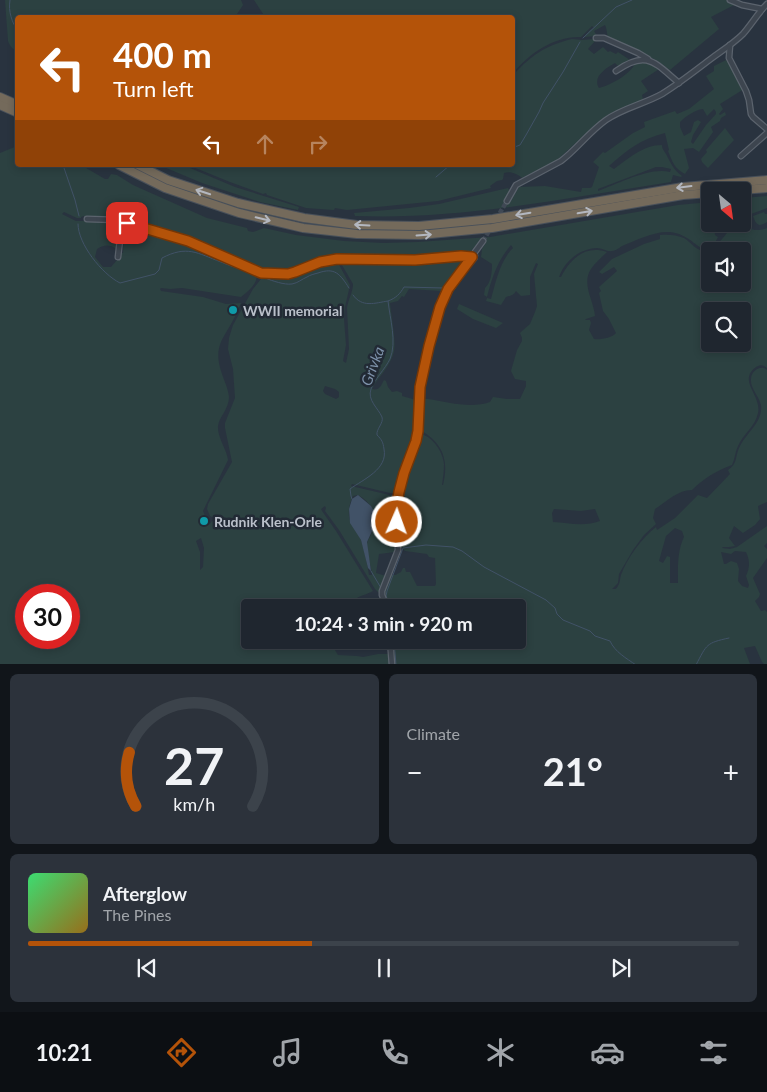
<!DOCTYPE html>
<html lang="en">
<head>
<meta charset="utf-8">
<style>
	:root { --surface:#1f262f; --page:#2c323b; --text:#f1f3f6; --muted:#a1a5aa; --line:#3c434b; --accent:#b45309 }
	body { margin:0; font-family:Lato,sans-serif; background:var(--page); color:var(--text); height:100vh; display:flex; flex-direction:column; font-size:19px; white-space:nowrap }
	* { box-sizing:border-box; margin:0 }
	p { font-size:16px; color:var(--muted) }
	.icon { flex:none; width:28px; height:28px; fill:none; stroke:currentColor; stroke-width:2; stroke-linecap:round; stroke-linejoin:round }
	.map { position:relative; height:664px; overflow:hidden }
	.details { display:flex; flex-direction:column; gap:10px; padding:10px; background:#11151a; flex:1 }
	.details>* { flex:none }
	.hud { position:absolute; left:15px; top:15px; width:500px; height:152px; border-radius:5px; box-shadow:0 2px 8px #0003,0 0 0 1px var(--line); background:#b45309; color:#fff; overflow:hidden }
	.needle { width:32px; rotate:151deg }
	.buttons { position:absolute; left:701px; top:182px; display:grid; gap:10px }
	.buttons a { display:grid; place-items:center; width:50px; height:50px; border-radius:5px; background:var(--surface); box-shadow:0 2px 8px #0003,0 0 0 1px var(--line); font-size:25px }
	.speed { position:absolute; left:15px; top:584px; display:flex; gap:10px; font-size:25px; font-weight:700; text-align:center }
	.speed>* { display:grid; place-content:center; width:65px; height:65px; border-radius:50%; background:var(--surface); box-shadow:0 2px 8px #0003,0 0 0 1px var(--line); line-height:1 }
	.speed .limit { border:8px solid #d22; background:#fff; color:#111 }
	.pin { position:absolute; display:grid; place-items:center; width:42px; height:42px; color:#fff; margin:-21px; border-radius:10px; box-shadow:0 2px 8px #0006 }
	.me { position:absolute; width:55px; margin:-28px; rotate:2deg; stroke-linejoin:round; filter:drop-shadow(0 0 4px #0008) }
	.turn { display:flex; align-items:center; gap:18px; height:105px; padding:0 15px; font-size:22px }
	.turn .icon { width:65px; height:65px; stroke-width:2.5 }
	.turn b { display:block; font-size:35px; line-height:42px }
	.lanes { display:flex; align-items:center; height:48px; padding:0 15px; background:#0003; justify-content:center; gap:25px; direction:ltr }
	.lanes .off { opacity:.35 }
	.big { font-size:38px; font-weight:700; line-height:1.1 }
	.details .tile { flex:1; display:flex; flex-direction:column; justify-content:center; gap:8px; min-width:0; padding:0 18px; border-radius:8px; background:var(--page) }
	.details .dial { align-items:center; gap:0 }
	.dial svg { height:130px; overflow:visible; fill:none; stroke:var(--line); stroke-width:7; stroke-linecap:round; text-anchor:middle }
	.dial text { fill:var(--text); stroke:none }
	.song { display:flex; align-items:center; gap:15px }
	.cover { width:60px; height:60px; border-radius:8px; background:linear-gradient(135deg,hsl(140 70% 55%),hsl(40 70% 35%)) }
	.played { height:5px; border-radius:2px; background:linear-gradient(90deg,var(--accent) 40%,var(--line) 40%) }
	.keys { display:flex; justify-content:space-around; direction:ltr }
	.heat { display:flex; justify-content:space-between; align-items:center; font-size:28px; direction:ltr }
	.details .tiles { flex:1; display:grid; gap:10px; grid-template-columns:1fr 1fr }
	.tile:last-child { grid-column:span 2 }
	.trip { position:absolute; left:241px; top:599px; width:285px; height:50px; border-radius:5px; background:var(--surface); box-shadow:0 2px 8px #0003,0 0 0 1px var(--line); font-weight:700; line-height:50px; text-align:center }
	.tab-bar { display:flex; height:80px; justify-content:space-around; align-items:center; background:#0c0f13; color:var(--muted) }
	.tab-bar .icon { width:35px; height:35px }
	.tab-bar .on { color:var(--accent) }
	.tab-bar b { font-size:22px; color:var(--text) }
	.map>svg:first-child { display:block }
</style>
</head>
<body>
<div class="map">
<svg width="767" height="665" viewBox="0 0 767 665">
	<rect width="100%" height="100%" fill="#29333f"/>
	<g fill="#2c4141" fill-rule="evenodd">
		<path d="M5 0H241L243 5 235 17 18 18 17 51C12 49 10 46 8 41Z"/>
		<path d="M254 0H728L734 5 711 17 719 29 670 70 656 60 608 37C607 35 607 29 605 25L594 31 597 36 584 37 590 30 594 28 592 26 581 37C554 36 530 53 513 73L512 18 265 17Z"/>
		<path d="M572 39 582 40 594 39 595 41 588 49 594 54 603 47 608 52 610 51 616 54 618 52 630 60 618 66 615 63C606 68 592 77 599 88 611 85 633 73 636 61L646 60 662 67 641 81 648 91 642 95 643 99 642 101 617 111 608 115 582 137 555 162 522 178C518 174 510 171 504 173L503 179 502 180 497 181 490 186 491 188 438 201 347 210 335 208 334 210 306 208 267 195 266 193 263 194 230 182 188 165H512L513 75C532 55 544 46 572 39Z"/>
		<path d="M726 60 731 65 744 89 720 104 723 109 719 114 720 115 725 112 726 115 721 118 720 121 711 127 713 132 699 152 693 148 684 149 689 168 685 174C674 168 673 163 668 151L669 150 665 133C641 139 627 150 609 166L614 169C628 159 643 145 662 145 662 150 665 151 667 156 672 165 673 169 682 176L681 177 673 175 671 182C566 198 462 220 355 216L354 213 409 208 439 204 508 188 510 192 505 199 511 201 519 187 545 186 581 192 582 188H590L592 187 599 167 593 162 603 152 605 153 633 133 645 127 644 122 675 111 677 114 689 109 714 89 706 76 714 71V66ZM703 109 707 116 714 109 716 112V114L706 125 693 144 691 142 693 135 701 122 698 120 694 122 691 132 684 136 680 127V122C686 116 695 110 703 109ZM656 167H662L671 169 670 172C649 167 618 184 598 191V189Z"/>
		<path d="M725 128 734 140 708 168 702 162 701 159 707 152 706 150Z"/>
		<path d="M17 146 18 165H81L105 179H108L111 174 117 175 133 185 207 218 247 228 248 231 253 232 264 228 296 235 344 241 383 243 417 242 490 237 678 205 710 202V224H730L727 227 725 226C720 227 714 229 715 235L718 237C716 242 710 249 704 249 701 248 697 245 694 243 687 237 679 233 670 232 654 231 637 240 622 246 619 248 615 251 612 251 607 252 602 248 597 248 579 249 565 261 559 277H561C571 258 585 245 607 252 602 257 595 263 591 269 581 284 594 301 595 316L586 319 585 320H590L591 323 589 330 594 339C600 340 612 338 616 333L609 319 603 311 599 293 601 291 599 287 617 271 614 267 602 274 599 272 612 259 644 244 660 239V235C668 234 677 235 684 238 691 242 698 254 708 250 717 247 727 233 733 225L735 227C749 224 751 234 767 228V368C763 365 761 364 756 367 737 381 762 395 758 413 755 427 743 434 738 446 735 452 735 459 732 465 716 471 704 478 692 490 678 490 667 501 655 509L653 518 656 524 644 535 633 550 619 574 618 583 612 589C615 589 616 590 618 586 620 583 620 578 621 575 627 558 642 538 656 527L657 530 675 518 698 495 707 498 730 474 728 470C738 464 735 455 740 446 747 432 763 422 761 405 759 396 750 388 751 379 751 371 761 364 767 370V502L758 506 760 519 755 525 743 533 734 526 729 538 735 546 729 547H723L722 548 730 549 737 547 767 526V543L764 546 767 549V558L753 578 760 594 759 597 755 601 761 611 765 610 767 612V664H764L762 662 755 646 744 648 750 664H394L392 640H518V608L389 607C382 592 384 591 390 575H396L397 574 401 572 403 568H405L406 572H410L417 586H435L436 584 435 558 429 557 427 554 405 551 400 546C399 534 398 522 398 510 399 484 411 458 421 434 433 437 443 452 444 464 444 471 443 478 442 485H443C449 460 443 444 422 431L421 399H428C447 402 471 409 490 402L493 397 507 399H520L526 386V381L515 379 511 371 517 350 522 341V338L520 333 522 331 530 324 535 312 537 306 534 274 538 264 536 263 530 277V295L521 296 516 291C514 295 510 296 506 297L501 305 486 301 487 298 491 299C496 281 500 261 513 248L511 245C498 260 492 277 487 297L484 295 485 288C491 283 492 272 492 264L481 257 482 249 486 243 481 239 471 251 466 253 424 257 319 260 293 270 284 272H272L264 270 239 262 179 236 120 219 118 217 107 218 101 217 99 219 84 216 81 217V218H77L64 212 62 214 76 221H109L120 222C123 229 121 244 116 249 110 244 103 245 97 249L95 257 103 267H111L117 260 119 252 123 253 124 233 130 226H135L177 238 255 271C261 281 249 291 241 297L182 288 170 289 161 288 160 289 161 291 203 297 226 304 241 303C238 310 235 317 231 324 223 338 216 346 219 363 221 375 228 386 229 397 229 409 219 417 218 426 217 437 227 450 228 460L203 511 205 516 201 521 209 525 212 521 231 525 233 519 231 518 230 521 216 519 210 516 207 509 208 504 232 462 225 428V423L235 398 233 369 228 349 229 338 233 325 253 289 261 279 267 276 290 275 319 263 337 261 350 285 345 307 344 319 346 345 343 361 346 363 349 349 347 308C348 300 353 292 353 284L342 265V261L463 258 465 260V263L441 291 409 289 404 297 402 296 398 301 390 303C391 315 396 340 394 351 391 366 378 377 372 389 379 391 381 386 384 380L386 381 388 387 392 392 397 391 402 393V396L416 400 418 407 416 438 397 493H390L352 484 351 486 394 496 396 497V550L395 552 379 554 376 573 386 576 380 594 375 589 339 530 325 511 326 508 325 506 321 509 322 511 336 531 373 591C360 598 359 593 349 607L250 608V640H333C331 645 335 650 338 655L357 656 363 657 378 654H389L390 664 0 665V153ZM710 251H742V284H710ZM710 311H742V344H710ZM325 386 335 389 339 392V397L336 399 325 394 323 391ZM358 495C373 503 379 518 371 534 370 538 367 540 367 545 367 555 371 565 372 575H369C367 564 365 552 361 540 359 534 353 529 351 523 347 515 349 504 353 496ZM554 509 581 511 595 509 600 521C584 527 569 523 553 522L552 513ZM675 528 682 531 684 537C677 551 678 568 678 583H670V557L667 556 663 563 659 561 666 536ZM201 538 204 548 203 567 200 570V552L196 541ZM735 551 746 552C750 561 750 567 746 576L749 585 748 588 742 586 738 581 739 569 737 563 731 561 726 564H724L721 552 731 554ZM26 595H69V638H26Z"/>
		<path d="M159 165H183L235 187 299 207 298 210 260 202 202 183Z"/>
		<path d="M767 196V208L743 217V198Z"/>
		<path d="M764 212 765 214H767V222C758 228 756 224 753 216Z"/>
		<path d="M459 304 503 323 496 328 473 319 457 309Z"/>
	</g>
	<path fill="#415267" d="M358 495 371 506 375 513 373 529 367 542 371 571 368 568 361 540 350 523 349 509 352 499Z"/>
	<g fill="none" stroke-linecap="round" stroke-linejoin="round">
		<g stroke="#415267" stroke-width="1">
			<path d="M10 0C8 12 12 22 18 32"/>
			<path d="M583 38 616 7 632 0"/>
			<path d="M512 148 520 145 526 135 539 112 543 103 563 72 580 42"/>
			<path d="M63 165 75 200 79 216"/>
			<path d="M436 177 450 165"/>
			<path d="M78 224C78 244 102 274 120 283L155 274 159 270 162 258C187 245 197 253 221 262 232 267 245 270 258 274"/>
			<path d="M265 278C273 281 284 285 292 284 298 283 302 279 307 277 310 275 314 274 318 273 335 267 340 274 349 288"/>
			<path d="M452 292 455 289 456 283 477 260 478 255"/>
			<path d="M353 295C362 308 375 303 388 301"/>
			<path d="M352 499 351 496 350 489C364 479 388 469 384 449 383 442 382 440 377 435 376 429 384 423 382 417 378 408 367 400 371 389 374 380 385 369 390 359 397 342 390 319 388 301 396 298 400 294 404 287L443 288"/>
			<path d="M371 571 381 588"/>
			<path d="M391 608 386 596 387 591 403 548 426 545 453 547 462 551 484 567 546 600 555 608 557 614 563 620 590 631 595 636 610 641C615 652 626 658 636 665"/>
			<path d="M394 640 396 665"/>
			<path d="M696 665C707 644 706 643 729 638"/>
		</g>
		<path stroke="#3f4854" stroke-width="4.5" stroke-dasharray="4.5 2" stroke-linecap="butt" d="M483 241 507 201"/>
		<defs>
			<g id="street">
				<path d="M730 0 742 5 762 9"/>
				<path d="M596 38H604L638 53 648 59"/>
				<path d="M730 45 729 58 746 91 749 100 751 114 753 117 767 129"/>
				<path d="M616 71C647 49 655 63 679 83"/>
				<path d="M741 156 767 133"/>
				<path d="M507 201 516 185 561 161C577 149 589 132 606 120 623 108 644 104 662 94 680 83 696 70 712 58 723 50 734 43 743 34 751 25 758 13 767 4"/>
				<path d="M87 219 118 220 138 225 189 241 235 263 254 270 261 273H288L295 272 320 261 337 259 415 260 461 256 472 257"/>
				<path d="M118 257 121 231 127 223"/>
				<path d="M387 608 382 595V591L398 550 396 507 398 496 404 473 416 441 418 431 420 387 429 346 440 307 448 289 483 241"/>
				<path d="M390 640 392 665"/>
			</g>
			<g id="highway">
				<path d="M0 97 18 105"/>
				<path d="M0 105 18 113"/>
				<path d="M119 165 165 188 239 213 303 228 357 234 420 235 492 228 683 195 710 193"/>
				<path d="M138 165 168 180 238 203 304 218 357 225 419 226 493 219 683 187 767 180"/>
				<path d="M729 191 767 188"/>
			</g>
		</defs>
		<use href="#street" stroke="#5b636d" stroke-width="7"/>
		<use href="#highway" stroke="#48505a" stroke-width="10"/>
		<use href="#street" stroke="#3d454f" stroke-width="4.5"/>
		<use href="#highway" stroke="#746a5b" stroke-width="8"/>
	</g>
	<defs><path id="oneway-shaft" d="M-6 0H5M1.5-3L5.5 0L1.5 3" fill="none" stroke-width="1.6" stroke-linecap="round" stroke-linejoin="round" transform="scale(1.25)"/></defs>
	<g stroke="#b3b7bf">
		<use href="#oneway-shaft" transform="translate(684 187) rotate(173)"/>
		<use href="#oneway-shaft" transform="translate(203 192) rotate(-162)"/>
		<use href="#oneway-shaft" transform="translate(585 212) rotate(-10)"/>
		<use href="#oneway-shaft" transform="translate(523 214) rotate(170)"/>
		<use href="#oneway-shaft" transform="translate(263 219) rotate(13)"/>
		<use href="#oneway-shaft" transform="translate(362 225) rotate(-177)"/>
		<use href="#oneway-shaft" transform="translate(424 235) rotate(-4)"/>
	</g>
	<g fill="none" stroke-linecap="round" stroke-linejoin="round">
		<defs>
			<path id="route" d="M127 223 188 241 261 273 288 274 295 272 320 262 337 259 415 260 461 256 472 257 448 289 440 307 429 346 420 387 418 431 416 441 404 473 399 492 396 508 397 522"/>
		</defs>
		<use href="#route" stroke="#753606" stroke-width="12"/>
		<use href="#route" stroke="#b45309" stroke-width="9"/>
	</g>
	<g fill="#0f9aa8" stroke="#222a35" stroke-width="2">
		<circle cx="233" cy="310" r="5"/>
		<circle cx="204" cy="521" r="5"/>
	</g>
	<g text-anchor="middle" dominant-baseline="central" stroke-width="5" stroke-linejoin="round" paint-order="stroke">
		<g font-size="14" font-weight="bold" fill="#bac0ca" stroke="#222a35" text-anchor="start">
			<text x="243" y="310">WWII memorial</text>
			<text x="214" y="521">Rudnik Klen-Orle</text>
		</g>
		<g font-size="15" font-style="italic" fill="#7e92aa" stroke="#222a35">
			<text transform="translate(372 366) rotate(-69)">Grivka</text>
		</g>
	</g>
</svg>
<div class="buttons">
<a><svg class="needle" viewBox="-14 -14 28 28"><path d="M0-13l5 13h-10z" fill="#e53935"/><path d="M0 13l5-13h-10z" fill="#a1a5aa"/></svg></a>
<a><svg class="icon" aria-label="sound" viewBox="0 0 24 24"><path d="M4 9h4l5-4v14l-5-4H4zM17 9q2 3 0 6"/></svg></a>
<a><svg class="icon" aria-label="search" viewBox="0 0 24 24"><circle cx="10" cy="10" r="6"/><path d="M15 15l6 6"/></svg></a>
</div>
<div class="speed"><div class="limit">30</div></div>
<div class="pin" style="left:127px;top:223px;background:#d93025"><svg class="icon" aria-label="arrive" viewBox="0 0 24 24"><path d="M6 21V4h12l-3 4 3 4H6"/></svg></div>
<svg class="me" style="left:397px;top:522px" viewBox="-20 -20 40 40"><circle r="17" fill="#b45309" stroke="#fff" stroke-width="3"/><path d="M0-11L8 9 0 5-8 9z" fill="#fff"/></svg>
<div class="trip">10:24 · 3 min · 920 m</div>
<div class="hud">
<div class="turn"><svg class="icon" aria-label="left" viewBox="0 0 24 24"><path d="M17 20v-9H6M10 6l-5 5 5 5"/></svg><div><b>400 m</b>Turn left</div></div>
<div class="lanes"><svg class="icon" aria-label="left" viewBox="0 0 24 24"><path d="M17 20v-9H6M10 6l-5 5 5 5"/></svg><svg class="icon off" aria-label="ahead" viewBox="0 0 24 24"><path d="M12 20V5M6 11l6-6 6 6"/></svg><svg class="icon off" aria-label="right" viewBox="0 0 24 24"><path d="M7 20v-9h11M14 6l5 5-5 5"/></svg></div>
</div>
</div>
<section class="details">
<div class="tiles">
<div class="tile dial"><svg viewBox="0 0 100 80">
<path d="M14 69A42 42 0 1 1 86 69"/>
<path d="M14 69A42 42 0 0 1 10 36" stroke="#b45309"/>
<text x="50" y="56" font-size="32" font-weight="700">27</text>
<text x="50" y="72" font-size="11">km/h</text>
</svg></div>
<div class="tile"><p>Climate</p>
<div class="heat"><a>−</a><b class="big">21°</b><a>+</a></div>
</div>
<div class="tile">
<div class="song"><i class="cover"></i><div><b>Afterglow</b><p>The Pines</p></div></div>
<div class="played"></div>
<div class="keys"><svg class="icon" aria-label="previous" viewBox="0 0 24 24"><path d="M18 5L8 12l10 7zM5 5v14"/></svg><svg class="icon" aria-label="pause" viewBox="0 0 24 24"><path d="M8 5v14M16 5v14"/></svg><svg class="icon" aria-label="next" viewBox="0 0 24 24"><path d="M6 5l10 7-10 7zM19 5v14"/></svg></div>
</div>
</div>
</section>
<nav class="tab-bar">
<b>10:21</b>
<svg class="icon on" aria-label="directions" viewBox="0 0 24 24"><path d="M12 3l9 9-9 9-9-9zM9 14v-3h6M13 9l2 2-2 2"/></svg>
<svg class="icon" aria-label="music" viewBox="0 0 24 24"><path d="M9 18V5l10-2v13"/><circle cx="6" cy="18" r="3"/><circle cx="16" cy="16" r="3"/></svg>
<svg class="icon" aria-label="phone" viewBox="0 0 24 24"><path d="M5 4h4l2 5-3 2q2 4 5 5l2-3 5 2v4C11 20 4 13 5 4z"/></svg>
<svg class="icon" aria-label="climate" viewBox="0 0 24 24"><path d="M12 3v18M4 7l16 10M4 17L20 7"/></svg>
<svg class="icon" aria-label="car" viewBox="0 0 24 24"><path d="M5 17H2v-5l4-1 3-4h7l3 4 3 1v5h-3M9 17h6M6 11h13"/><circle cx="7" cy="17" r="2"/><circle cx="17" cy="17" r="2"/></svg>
<svg class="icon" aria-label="filters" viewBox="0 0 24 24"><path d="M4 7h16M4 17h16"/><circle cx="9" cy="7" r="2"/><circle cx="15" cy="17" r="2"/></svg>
</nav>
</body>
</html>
